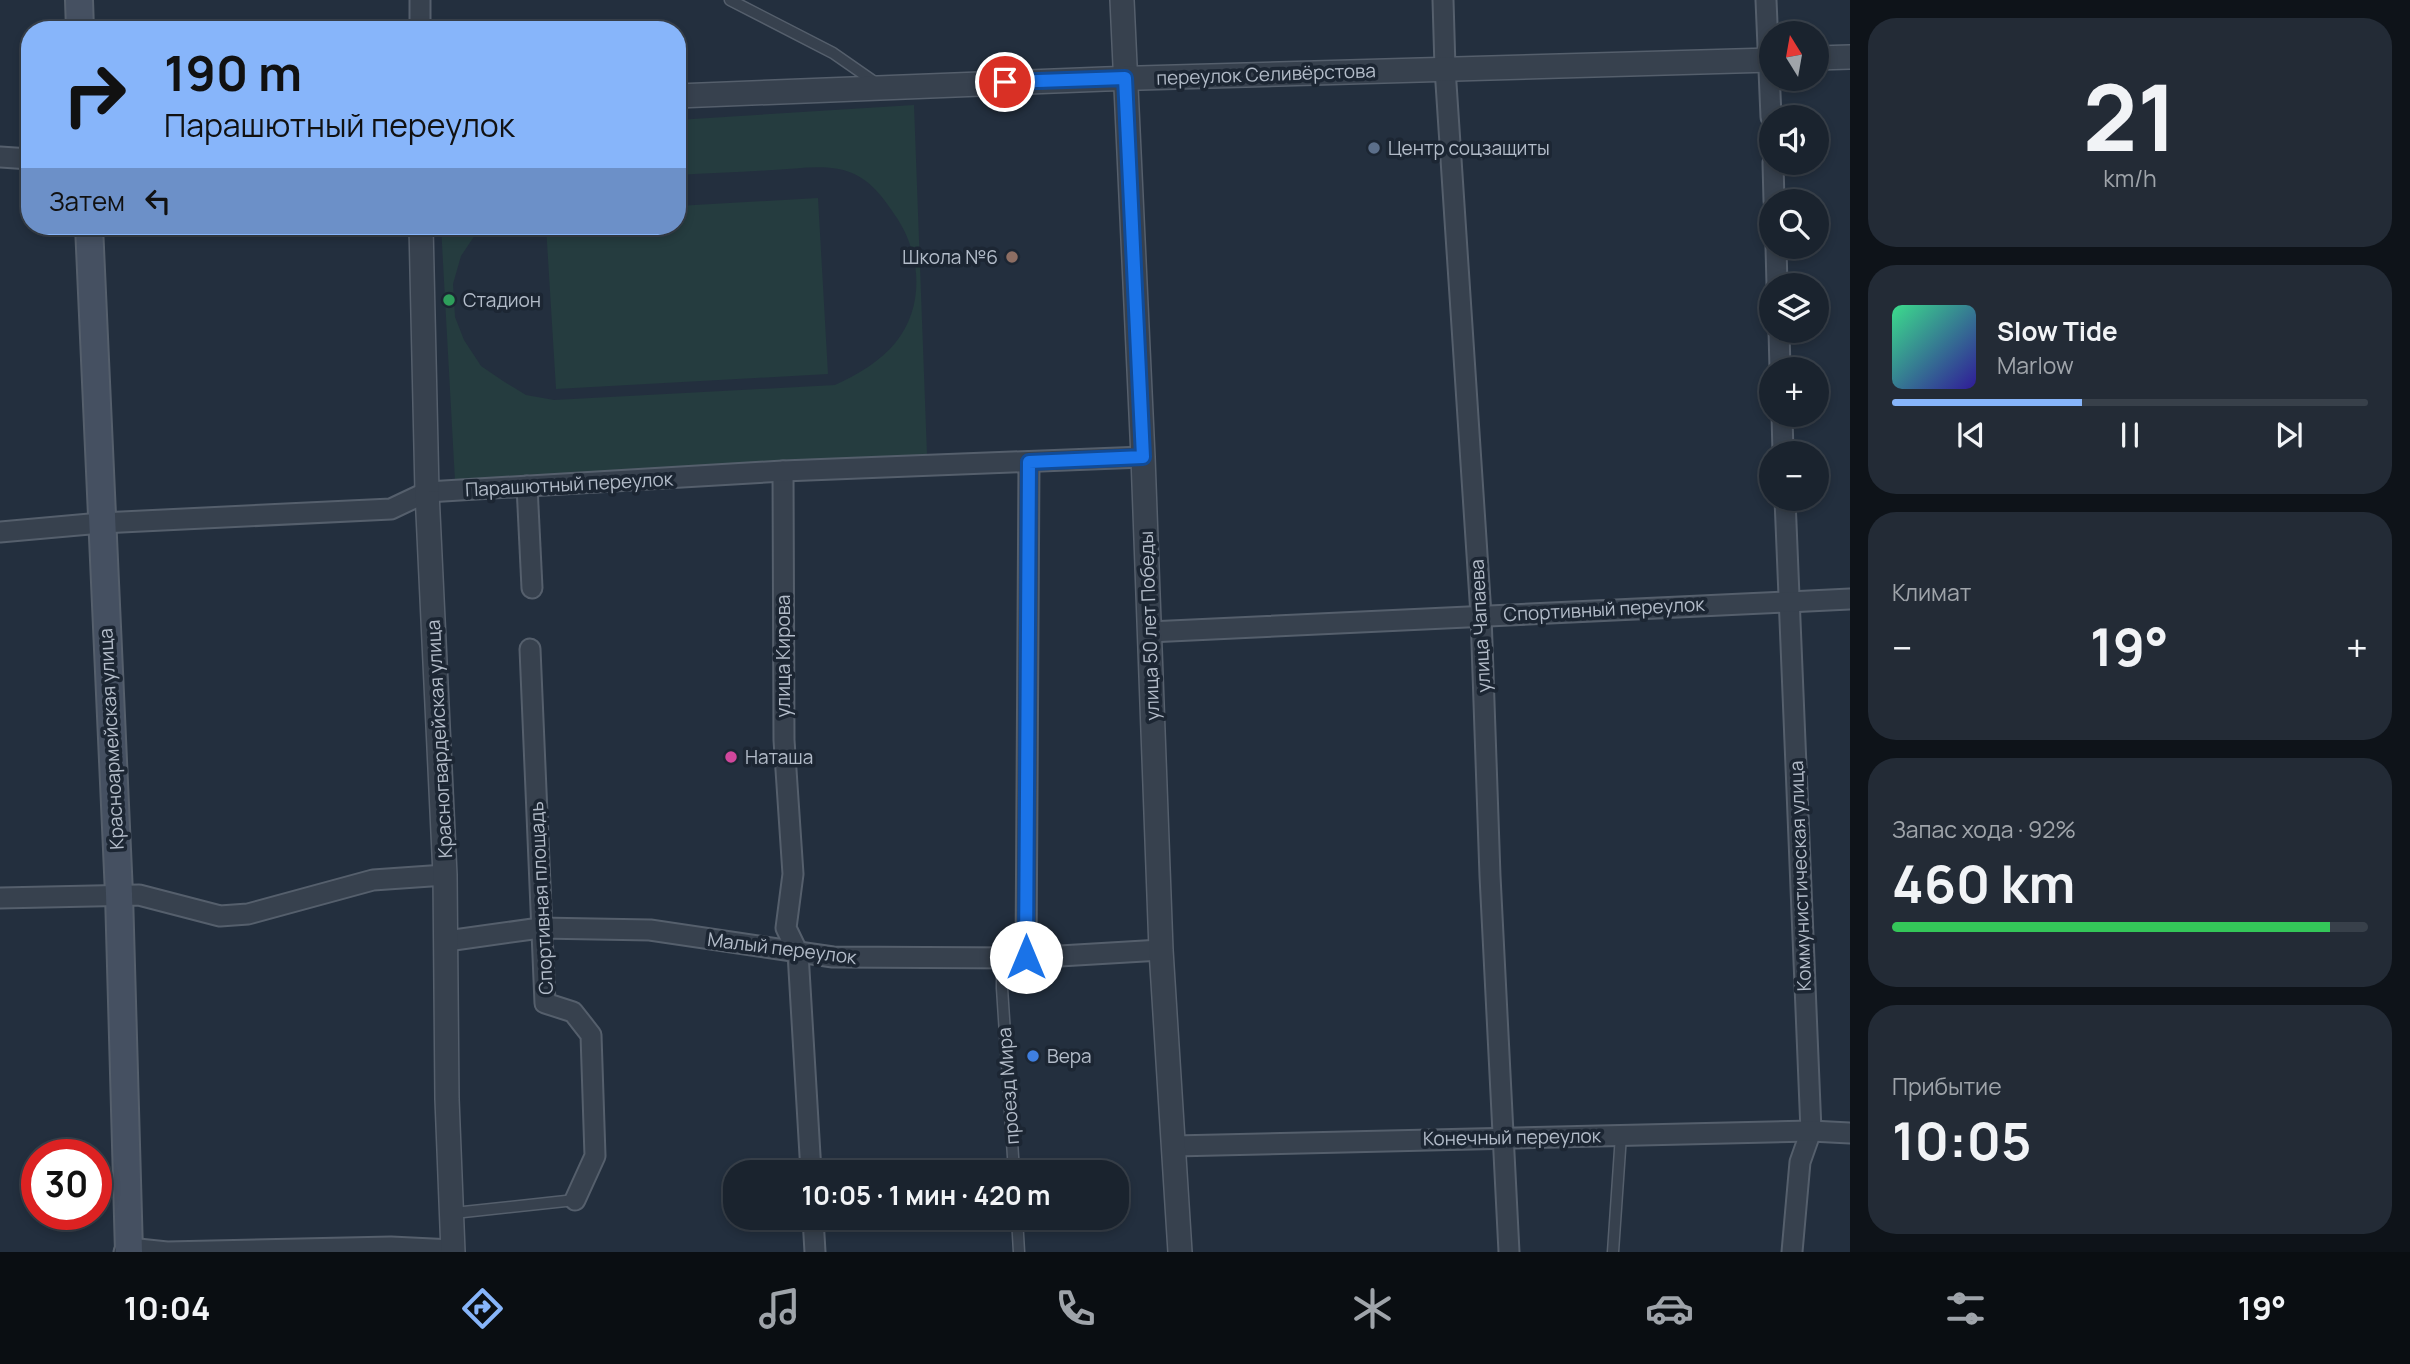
<!DOCTYPE html>
<html lang="ru">
<head>
<meta charset="utf-8">
<style>
	:root { --surface:#1a232e; --page:#232b36; --text:#f1f3f6; --muted:#9fa4aa; --line:#38404a; --accent:#87b5fa }
	body { margin:0; font-family:Manrope,sans-serif; background:var(--page); color:var(--text); height:100vh; display:flex; flex-direction:column; font-size:26px; white-space:nowrap }
	* { box-sizing:border-box; margin:0 }
	p { font-size:23px; color:var(--muted) }
	.icon { flex:none; width:38px; height:38px; fill:none; stroke:currentColor; stroke-width:2; stroke-linecap:round; stroke-linejoin:round }
	.map { position:relative; flex:1; overflow:hidden }
	.panel { display:flex; flex-direction:column; gap:18px; padding:18px; background:#0e1319; width:560px }
	.panel>* { flex:none }
	.hud { position:absolute; left:21px; top:21px; width:665px; height:214px; border-radius:28px; box-shadow:0 4px 10px #0003,0 0 0 2px var(--line); background:#87b5fa; color:#111; overflow:hidden }
	.needle { width:46px; rotate:349deg }
	.controls { position:absolute; left:1759px; top:21px; display:grid; gap:14px }
	.controls a { display:grid; place-items:center; width:70px; height:70px; border-radius:50%; background:var(--surface); box-shadow:0 4px 10px #0003,0 0 0 2px var(--line); font-size:35px }
	.speed { position:absolute; left:21px; top:1139px; display:flex; gap:14px; font-size:35px; font-weight:700; text-align:center }
	.speed>* { display:grid; place-content:center; width:91px; height:91px; border-radius:50%; background:var(--surface); box-shadow:0 4px 10px #0003,0 0 0 2px var(--line); line-height:1 }
	.speed .limit { border:10px solid #d22; background:#fff; color:#111 }
	.pin { position:absolute; display:grid; place-items:center; width:60px; height:60px; color:#fff; margin:-30px; border:4px solid #fff; border-radius:50%; box-shadow:0 2px 7px #0007 }
	.me { position:absolute; width:77px; margin:-38px; rotate:0deg; stroke-linejoin:round; filter:drop-shadow(0 0 5px #0008) }
	.turn { display:flex; align-items:center; gap:24px; height:147px; padding:0 28px; font-size:32px }
	.turn .icon { width:91px; height:91px; stroke-width:2.5 }
	.turn b { display:block; font-size:49px; line-height:60px }
	.then { display:flex; align-items:center; height:66px; padding:0 28px; background:#0003; gap:14px; font-size:26px }
	.big { font-size:52px; font-weight:700; line-height:1.1 }
	.panel .card { flex:1; display:flex; flex-direction:column; justify-content:center; gap:10px; min-width:0; padding:0 24px; border-radius:28px; background:var(--page) }
	.panel .dial { align-items:center; gap:0 }
	.dial b { font-size:91px; line-height:1 }
	.song { display:flex; align-items:center; gap:21px }
	.cover { width:84px; height:84px; border-radius:10px; background:linear-gradient(135deg,hsl(150 70% 55%),hsl(250 70% 35%)) }
	.played { height:7px; border-radius:4px; background:linear-gradient(90deg,var(--accent) 40%,var(--line) 40%) }
	.keys { display:flex; justify-content:space-around; direction:ltr }
	.heat { display:flex; justify-content:space-between; align-items:center; font-size:38px; direction:ltr }
	.charge { height:10px; border-radius:5px; background:linear-gradient(90deg,#34c759 92%,var(--line) 0) }
	.trip { position:absolute; left:723px; top:1160px; width:406px; height:70px; border-radius:28px; background:var(--surface); box-shadow:0 4px 10px #0003,0 0 0 2px var(--line); font-weight:700; line-height:70px; text-align:center }
	.tabs { display:flex; height:112px; justify-content:space-around; align-items:center; background:#0a0e12; color:var(--muted) }
	.tabs .icon { width:49px; height:49px }
	.tabs .current { color:var(--accent) }
	.tabs b { font-size:32px; color:var(--text) }
	main { display:flex; flex:1; min-height:0 }
	.map>svg:first-child { display:block }
</style>
</head>
<body>
<main>
<div class="map">
<svg width="1850" height="1252" viewBox="0 0 1850 1252">
	<rect width="100%" height="100%" fill="#232f3e"/>
	<g fill="#253c3f">
		<path d="M914 105 927 455 455 481 441 226H481L461 256 453 284 455 317 464 340 481 366 503 381 526 395 554 400 835 385C857 375 881 361 896 342 925 306 921 255 897 218 885 200 873 182 852 173 829 163 798 169 773 170 741 172 709 173 677 175V120Z"/>
		<path d="M818 198 828 374 556 389 546 226H677V206Z"/>
	</g>
	<g fill="none" stroke-linecap="round" stroke-linejoin="round">
		<defs>
			<g id="service">
				<path d="M730 0 833 53 879 85"/>
				<path d="M1002 957V988L1014 1172"/>
				<path d="M454 1213 575 1200"/>
				<path d="M1017 1218 1019 1252"/>
				<path d="M1613 1252 1621 1135"/>
			</g>
			<g id="minor">
				<path d="M1443 0 1445 68 1481 615 1490 876 1509 1252"/>
				<path d="M1766 0 1771 117"/>
				<path d="M420 30V0"/>
				<path d="M0 157 30 159"/>
				<path d="M1773 163 1774 201"/>
				<path d="M1776 247 1777 285"/>
				<path d="M1779 331 1780 369"/>
				<path d="M1782 415 1783 453"/>
				<path d="M783 471 784 740 793 874 786 928 798 953 811 1172"/>
				<path d="M527 486 532 588"/>
				<path d="M1785 499 1811 1131 1800 1162 1792 1252"/>
				<path d="M0 532 101 523 391 509 427 492 783 471 1143 457"/>
				<path d="M1149 632 1850 599"/>
				<path d="M530 649 545 1003 573 1012 591 1035 595 1156 575 1200"/>
				<path d="M0 898 139 895 220 916 248 914 373 880 445 875"/>
				<path d="M447 941 540 928 650 930 833 957 1026 958 1161 950"/>
				<path d="M1026 958 1029 462"/>
				<path d="M1174 1146 1811 1131 1850 1133"/>
				<path d="M813 1218 815 1252"/>
				<path d="M124 1252 129 1248 167 1252 391 1247 453 1250"/>
			</g>
			<g id="tertiary">
				<path d="M1122 0 1143 457 1161 950 1180 1252"/>
				<path d="M1816 58 1850 57"/>
				<path d="M677 96 1105 79 1771 60"/>
				<path d="M421 226 427 492 445 875 447 1099 453 1252"/>
			</g>
			<g id="secondary">
				<path d="M79 0 80 30"/>
				<path d="M89 226 119 894 129 1252"/>
			</g>
		</defs>
		<use href="#service" stroke="#555f6c" stroke-width="13"/>
		<use href="#minor" stroke="#555f6c" stroke-width="23"/>
		<use href="#tertiary" stroke="#555f6c" stroke-width="26"/>
		<use href="#secondary" stroke="#555f6c" stroke-width="30"/>
		<use href="#service" stroke="#37414e" stroke-width="10"/>
		<use href="#minor" stroke="#37414e" stroke-width="19"/>
		<use href="#tertiary" stroke="#37414e" stroke-width="23"/>
		<use href="#secondary" stroke="#455061" stroke-width="26"/>
	</g>
	<g fill="none" stroke-linecap="round" stroke-linejoin="round">
		<defs>
			<path id="route" d="M1005 82 1125 78 1143 457 1029 462 1026 957"/>
		</defs>
		<use href="#route" stroke="#114b97" stroke-width="18"/>
		<use href="#route" stroke="#1a73e8" stroke-width="12"/>
	</g>
	<circle fill="#5c6f8a" stroke="#1c2633" stroke-width="2.5" cx="1374" cy="148" r="7"/>
	<circle fill="#8d6e63" stroke="#1c2633" stroke-width="2.5" cx="1012" cy="257" r="7"/>
	<circle fill="#2e9e5b" stroke="#1c2633" stroke-width="2.5" cx="449" cy="300" r="7"/>
	<circle fill="#d1479c" stroke="#1c2633" stroke-width="2.5" cx="731" cy="757" r="7"/>
	<circle fill="#3f7fe0" stroke="#1c2633" stroke-width="2.5" cx="1033" cy="1056" r="7"/>
	<g text-anchor="middle" dominant-baseline="central" stroke-width="7" stroke-linejoin="round" paint-order="stroke">
		<g font-size="19" fill="#b3bcc9" stroke="#1c2633">
			<text transform="translate(1266 74) rotate(-2)">переулок Селивёрстова</text>
			<text transform="translate(569 484) rotate(-3)">Парашютный переулок</text>
			<text transform="translate(1604 609) rotate(-3)">Спортивный переулок</text>
			<text transform="translate(1149 626) rotate(-92)">улица 50 лет Победы</text>
			<text transform="translate(1480 626) rotate(-93)">улица Чапаева</text>
			<text transform="translate(783 656) rotate(-90)">улица Кирова</text>
			<text transform="translate(111 739) rotate(-93)">Красноармейская улица</text>
			<text transform="translate(439 739) rotate(-93)">Красногвардейская улица</text>
			<text transform="translate(1800 876) rotate(-92)">Коммунистическая улица</text>
			<text transform="translate(541 898) rotate(-93)">Спортивная площадь</text>
			<text transform="translate(782 948) rotate(7)">Малый переулок</text>
			<text transform="translate(1008 1086) rotate(-94)">проезд Мира</text>
			<text transform="translate(1512 1137) rotate(-1)">Конечный переулок</text>
		</g>
		<g font-size="19" fill="#b3bcc9" stroke="#1c2633" text-anchor="start">
			<text x="1388" y="148">Центр соцзащиты</text>
			<text x="998" y="257" text-anchor="end">Школа №6</text>
			<text x="463" y="300">Стадион</text>
			<text x="745" y="757">Наташа</text>
			<text x="1047" y="1056">Вера</text>
		</g>
	</g>
</svg>
<div class="controls">
<a><svg class="needle" viewBox="-14 -14 28 28"><path d="M0-13l5 13h-10z" fill="#e53935"/><path d="M0 13l5-13h-10z" fill="#9fa4aa"/></svg></a>
<a><svg class="icon" aria-label="sound" viewBox="0 0 24 24"><path d="M4 9h4l5-4v14l-5-4H4zM17 9q2 3 0 6"/></svg></a>
<a><svg class="icon" aria-label="search" viewBox="0 0 24 24"><circle cx="10" cy="10" r="6"/><path d="M15 15l6 6"/></svg></a>
<a><svg class="icon" aria-label="layers" viewBox="0 0 24 24"><path d="M12 4l9 5-9 5-9-5zM3 14l9 5 9-5"/></svg></a>
<a>+</a>
<a>−</a>
</div>
<div class="speed"><div class="limit">30</div></div>
<div class="pin" style="left:1005px;top:82px;background:#d93025"><svg class="icon" aria-label="arrive" viewBox="0 0 24 24"><path d="M6 21V4h12l-3 4 3 4H6"/></svg></div>
<svg class="me" style="left:1026px;top:957px" viewBox="-20 -20 40 40"><circle r="19" fill="#fff"/><path d="M0-13L10 11 0 6-10 11z" fill="#1a73e8"/></svg>
<div class="trip">10:05 · 1 мин · 420 m</div>
<div class="hud">
<div class="turn"><svg class="icon" aria-label="right" viewBox="0 0 24 24"><path d="M7 20v-9h11M14 6l5 5-5 5"/></svg><div><b>190 m</b>Парашютный переулок</div></div>
<div class="then">Затем<svg class="icon" aria-label="left" viewBox="0 0 24 24"><path d="M17 20v-9H6M10 6l-5 5 5 5"/></svg></div>
</div>
</div>
<section class="panel">
<div class="card dial"><b>21</b><p>km/h</p></div>
<div class="card">
<div class="song"><i class="cover"></i><div><b>Slow Tide</b><p>Marlow</p></div></div>
<div class="played"></div>
<div class="keys"><svg class="icon" aria-label="previous" viewBox="0 0 24 24"><path d="M18 5L8 12l10 7zM5 5v14"/></svg><svg class="icon" aria-label="pause" viewBox="0 0 24 24"><path d="M8 5v14M16 5v14"/></svg><svg class="icon" aria-label="next" viewBox="0 0 24 24"><path d="M6 5l10 7-10 7zM19 5v14"/></svg></div>
</div>
<div class="card"><p>Климат</p>
<div class="heat"><a>−</a><b class="big">19°</b><a>+</a></div>
</div>
<div class="card"><p>Запас хода · 92%</p><b class="big">460 km</b><div class="charge"></div></div>
<div class="card"><p>Прибытие</p><b class="big">10:05</b></div>
</section>
</main>
<nav class="tabs">
<b>10:04</b>
<svg class="icon current" aria-label="directions" viewBox="0 0 24 24"><path d="M12 3l9 9-9 9-9-9zM9 14v-3h6M13 9l2 2-2 2"/></svg>
<svg class="icon" aria-label="music" viewBox="0 0 24 24"><path d="M9 18V5l10-2v13"/><circle cx="6" cy="18" r="3"/><circle cx="16" cy="16" r="3"/></svg>
<svg class="icon" aria-label="phone" viewBox="0 0 24 24"><path d="M5 4h4l2 5-3 2q2 4 5 5l2-3 5 2v4C11 20 4 13 5 4z"/></svg>
<svg class="icon" aria-label="climate" viewBox="0 0 24 24"><path d="M12 3v18M4 7l16 10M4 17L20 7"/></svg>
<svg class="icon" aria-label="car" viewBox="0 0 24 24"><path d="M5 17H2v-5l4-1 3-4h7l3 4 3 1v5h-3M9 17h6M6 11h13"/><circle cx="7" cy="17" r="2"/><circle cx="17" cy="17" r="2"/></svg>
<svg class="icon" aria-label="filters" viewBox="0 0 24 24"><path d="M4 7h16M4 17h16"/><circle cx="9" cy="7" r="2"/><circle cx="15" cy="17" r="2"/></svg>
<b>19°</b>
</nav>
</body>
</html>
